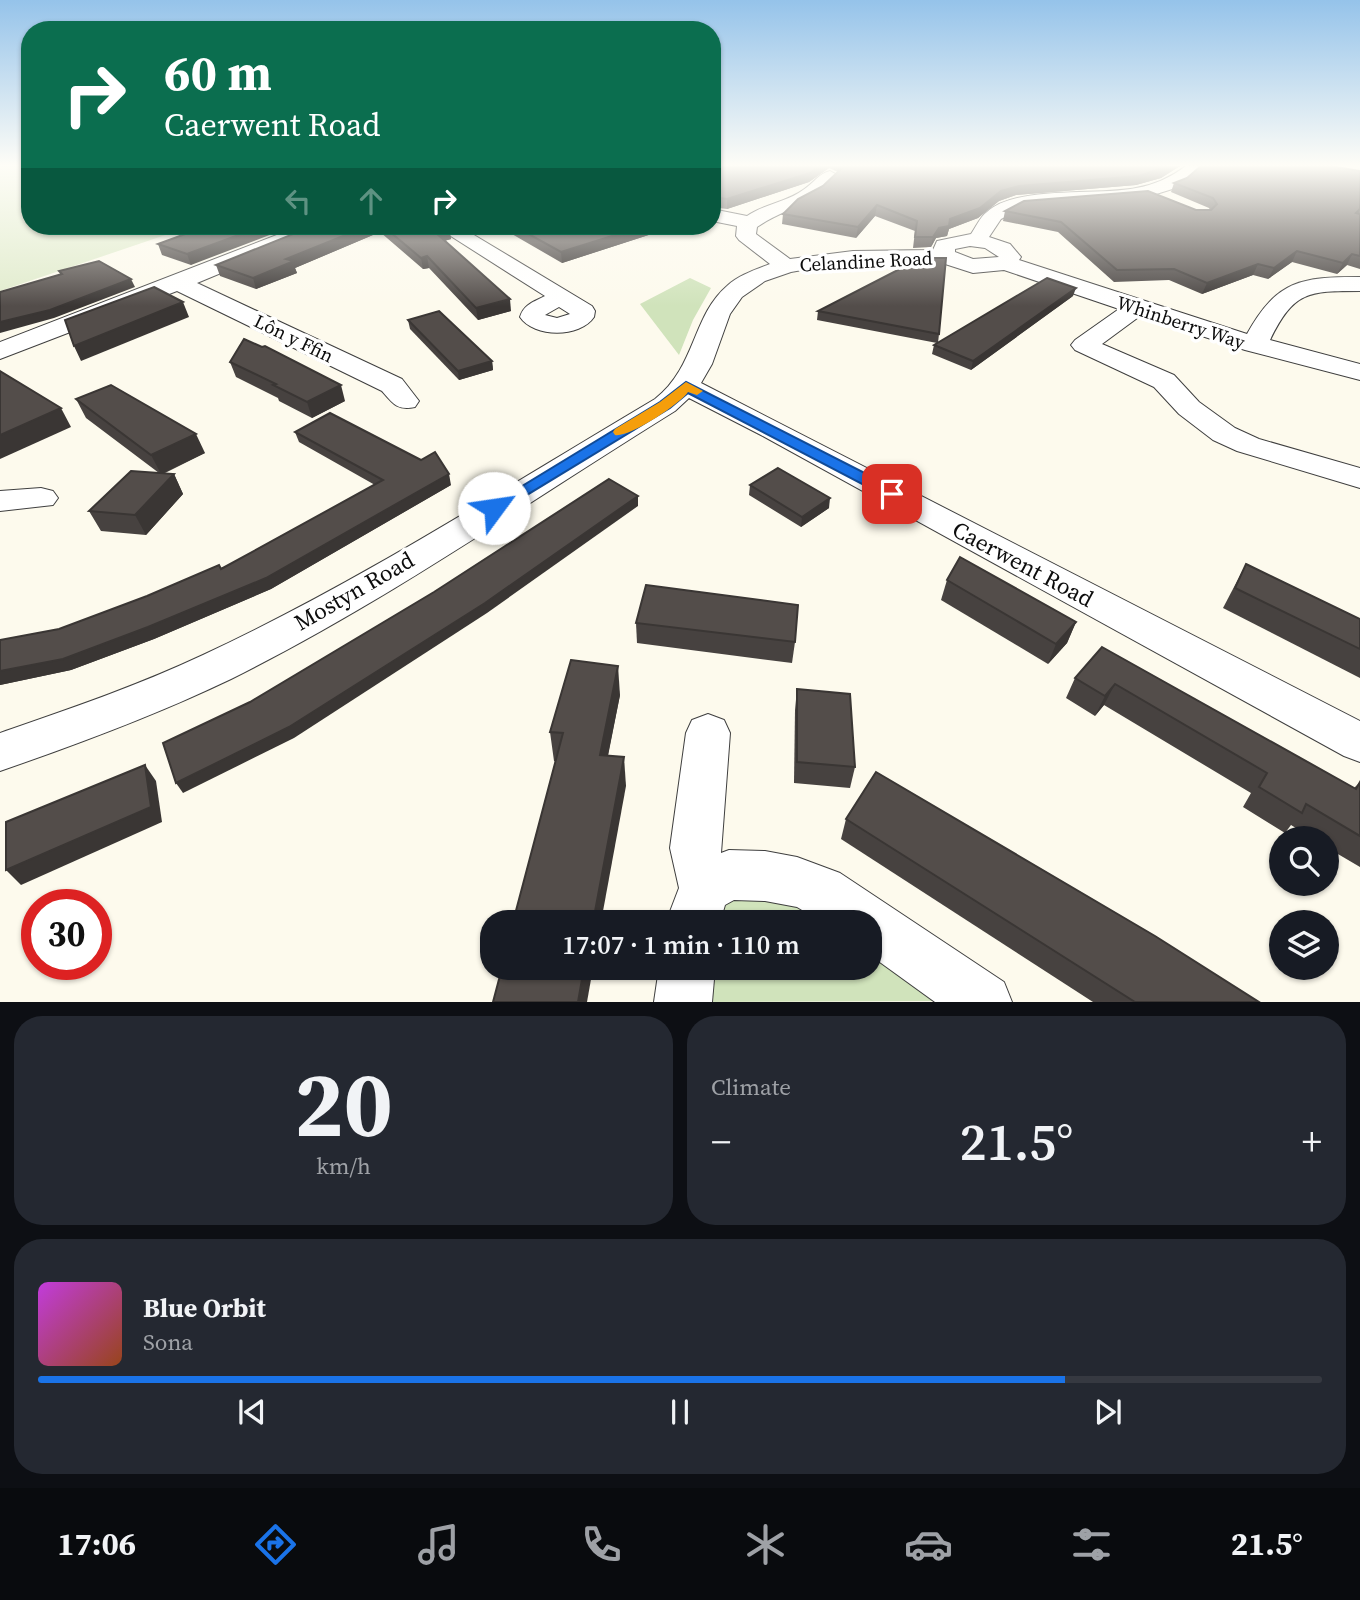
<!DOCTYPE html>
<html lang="en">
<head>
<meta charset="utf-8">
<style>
	:root { --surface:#171b24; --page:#242831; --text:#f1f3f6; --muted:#9ea1a6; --line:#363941; --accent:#1a73e8 }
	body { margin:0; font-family:"Source Serif 4",serif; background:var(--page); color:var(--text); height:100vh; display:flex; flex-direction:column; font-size:26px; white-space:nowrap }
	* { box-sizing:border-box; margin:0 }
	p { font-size:23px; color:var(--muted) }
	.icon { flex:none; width:38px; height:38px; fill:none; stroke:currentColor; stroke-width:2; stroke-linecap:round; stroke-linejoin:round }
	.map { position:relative; height:1002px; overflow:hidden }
	.panel { display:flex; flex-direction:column; gap:14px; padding:14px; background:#0d0f14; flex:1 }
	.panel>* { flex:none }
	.hud { position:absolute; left:21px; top:21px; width:700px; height:214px; border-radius:28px; box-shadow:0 2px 5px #0004; background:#0b6e4f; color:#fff; overflow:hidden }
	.tools { position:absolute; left:1269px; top:826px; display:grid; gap:14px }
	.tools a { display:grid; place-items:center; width:70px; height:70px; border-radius:50%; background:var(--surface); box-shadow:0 2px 5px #0004; font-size:35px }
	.speed { position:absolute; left:21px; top:889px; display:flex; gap:14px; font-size:35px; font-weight:700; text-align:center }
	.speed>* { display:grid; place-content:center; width:91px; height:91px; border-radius:50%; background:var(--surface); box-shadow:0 2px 5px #0004; line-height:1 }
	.speed .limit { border:10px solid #d22; background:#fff; color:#111 }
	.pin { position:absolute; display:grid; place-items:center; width:60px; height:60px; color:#fff; margin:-30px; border-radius:14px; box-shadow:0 4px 10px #0006 }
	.me { position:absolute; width:77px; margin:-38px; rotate:59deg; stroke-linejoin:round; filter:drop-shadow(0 0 5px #0008) }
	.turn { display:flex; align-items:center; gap:24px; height:147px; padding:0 28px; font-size:32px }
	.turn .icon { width:91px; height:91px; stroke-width:2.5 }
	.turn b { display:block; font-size:49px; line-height:60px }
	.lanes { display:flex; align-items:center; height:66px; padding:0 28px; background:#0003; justify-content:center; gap:35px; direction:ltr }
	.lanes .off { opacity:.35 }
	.big { font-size:52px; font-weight:600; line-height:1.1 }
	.panel .tile { flex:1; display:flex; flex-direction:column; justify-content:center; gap:10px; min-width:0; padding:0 24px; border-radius:28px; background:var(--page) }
	.panel .dial { align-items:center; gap:0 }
	.dial b { font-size:91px; line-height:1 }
	.song { display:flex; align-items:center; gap:21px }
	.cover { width:84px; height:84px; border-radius:10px; background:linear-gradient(135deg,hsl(290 70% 55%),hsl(20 70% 35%)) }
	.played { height:7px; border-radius:4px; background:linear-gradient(90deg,var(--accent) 80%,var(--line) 80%) }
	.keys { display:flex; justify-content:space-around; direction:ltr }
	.heat { display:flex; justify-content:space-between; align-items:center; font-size:38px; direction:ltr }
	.panel .tiles { flex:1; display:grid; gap:14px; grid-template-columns:1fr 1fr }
	.tile:last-child { grid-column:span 2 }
	.trip { position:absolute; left:480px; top:910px; width:402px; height:70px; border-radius:28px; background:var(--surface); box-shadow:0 2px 5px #0004; font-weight:600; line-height:70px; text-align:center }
	.tab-bar { display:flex; height:112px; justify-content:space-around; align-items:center; background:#090b0e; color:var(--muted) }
	.tab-bar .icon { width:49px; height:49px }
	.tab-bar .active { color:var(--accent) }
	.tab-bar b { font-size:32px; color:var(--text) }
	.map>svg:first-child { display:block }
</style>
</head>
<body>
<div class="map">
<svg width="1360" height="1002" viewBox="0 0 1360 1002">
	<rect width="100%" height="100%" fill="#fdfaed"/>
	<g fill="#d0e3bb">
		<path d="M690 278 711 288 693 320 679 355 640 304Z"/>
		<path d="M734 896 797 901 828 922H709L720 905Z"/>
		<path d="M870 950 944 1001 701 1002 704 968H870Z"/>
	</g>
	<path fill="#e0ebcc" d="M0 166H30V226H192L0 291Z"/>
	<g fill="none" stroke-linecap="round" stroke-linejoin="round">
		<defs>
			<g id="street">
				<path d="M1186 166H1205L1182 186 1137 200 1021 209 1001 219 989 237 1010 244 1021 257 1019 260 1247 334C1277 280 1301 277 1360 277V291C1308 291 1294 291 1270 340L1360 364V380L1245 350 1140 316 1102 344 1174 375 1199 402 1235 428 1259 439 1360 468V488L1237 451 1213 440 1179 414 1154 387 1075 350 1071 345 1075 340 1119 309 1004 270 973 273 942 263 819 267 791 272 765 281 742 297 730 314 712 364 701 383 1360 721V762L1344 756 761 435 689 398 675 411C528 502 386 602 231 679 156 715 78 744 0 771V733C69 709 137 686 203 655 360 582 506 487 655 399 696 367 692 316 727 286 739 275 755 270 770 264L739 240 736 236 737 226 712 221V209L747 216C764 204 787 202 803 190 813 184 819 173 830 171L839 176C816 206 785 207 757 227L756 234 790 259 853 251 933 250 937 241 971 234C976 227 980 217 987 212 1016 185 1098 196 1136 188 1155 185 1171 177 1186 166ZM970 246 985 248 999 257 973 259 955 252V249Z"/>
				<path d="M300 226H327L324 230 197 283 402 379 419 401 415 407C398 411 393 404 382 391L177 291 0 359V342Z"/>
				<path d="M435 226H459L592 306 595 311 594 317C580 338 534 338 520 317 524 304 534 302 545 296ZM559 307 570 314 557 318 545 315Z"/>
				<path d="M41 488 53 491 58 498 53 505 0 511V491Z"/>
				<path d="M708 714 724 720 730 733 721 853 729 850 765 851 797 857 840 873 1004 982 1012 1002H935L870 955V922H822L797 907 765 901 734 900 725 905 720 922H666L679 888 670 848 686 733 692 720Z"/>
				<path d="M659 968H715L712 1002H654Z"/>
			</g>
		</defs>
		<use href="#street" stroke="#3f3f3f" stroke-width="2"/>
		<use href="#street" fill="#fff" fill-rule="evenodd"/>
	</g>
	<g fill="#474240">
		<path d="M712 166H1180L1161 178 1136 185 1016 195 999 201 978 218 949 229 947 236 936 238 931 247 913 248 915 231 875 216 856 238 782 224 783 214 823 186 838 172 829 168 809 182 727 209 712 207Z"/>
		<path d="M1360 171V269L1347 265 1337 274 1292 262 1268 279 1253 275 1202 294 1169 280 1114 282 1058 232 1003 221 1005 211 1210 210 1209 208 1171 192 1174 183 1187 178Z"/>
		<path d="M207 226 191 265 162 255 158 244Z"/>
		<path d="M313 226H444L449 229 451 239 444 241 511 311 478 320 429 268 423 269 380 232 295 268 297 273 256 289 220 276 216 265Z"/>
		<path d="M463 226H664V230L562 263 500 227 476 233Z"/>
		<path d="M1073 296 971 370 932 354 934 345 937 343 817 320 818 311 939 334 938 343Z"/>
		<path d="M408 320 492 361 493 370 459 380 410 329Z"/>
		<path d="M230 362 345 401 312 418 279 401 278 398 236 377Z"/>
		<path d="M76 399 205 453 163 474H174L183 494 146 535 101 531 89 511 159 473 86 418Z"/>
		<path d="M295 432 451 485 271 589 154 639 71 670 0 685V640L59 629 221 569 375 485 299 442Z"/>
		<path d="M750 485 829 508 801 527 749 495Z"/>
		<path d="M1246 564 1360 619V678L1223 608Z"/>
		<path d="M947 580 1076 622 1067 643 1048 664 941 600Z"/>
		<path d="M636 623 795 642 792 663 637 643Z"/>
		<path d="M1102 647 1354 788 1360 782V867L1326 847V838H1312L1291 825 1285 833 1243 807 1251 793 1104 705 1095 716 1066 698 1075 678Z"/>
		<path d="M797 689 855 767 850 788 794 783 795 710Z"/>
		<path d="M620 695 608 756 626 786 554 761 550 732Z"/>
		<path d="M846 819 1259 1002H1093L841 839Z"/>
	</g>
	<g fill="#3a3634">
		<path d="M819 166H830L829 168 809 182 727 209V199Z"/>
		<path d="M1168 166H1180L1161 178 1136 185 1016 195 999 201 978 218 949 229 947 236 936 238 931 247 933 237 939 228 950 219 1001 191 1019 186Z"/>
		<path d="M877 205 875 216 856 238 858 227Z"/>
		<path d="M263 226H293L191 265 187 254Z"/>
		<path d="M368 226H379L380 232 295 268 297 273 256 289 253 278 286 259Z"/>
		<path d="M475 226H500V227L476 233Z"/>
		<path d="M644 226H664V230L562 263 561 252Z"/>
		<path d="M449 229 451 239 437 243 435 232Z"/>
		<path d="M1297 251 1292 262 1268 279 1274 268Z"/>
		<path d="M1352 254 1347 265 1337 274 1343 263Z"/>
		<path d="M427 256 429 268 423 269 421 258Z"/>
		<path d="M1258 264 1253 275 1202 294 1207 283Z"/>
		<path d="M131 279 135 287 54 318 0 333V322Z"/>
		<path d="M1076 288 1073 296 971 370 973 361Z"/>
		<path d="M510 299 511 311 478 320 476 308Z"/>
		<path d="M183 302 189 317 81 361 74 346Z"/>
		<path d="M492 361 493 370 459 380 458 371Z"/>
		<path d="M341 385 345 401 312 418 307 402Z"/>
		<path d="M61 408 71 427 0 459V435Z"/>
		<path d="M196 434 205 453 161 474 151 455Z"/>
		<path d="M174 474 183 494 146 535 135 515Z"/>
		<path d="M449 474 451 485 271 589 154 639 71 670 0 685V671Z"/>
		<path d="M638 496V506L487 613 294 738 183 793 176 783Z"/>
		<path d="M830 498 829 508 801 527 802 517Z"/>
		<path d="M1076 622 1067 643 1048 664 1056 644Z"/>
		<path d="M618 666 620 695 602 784 600 755Z"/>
		<path d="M1115 684 1104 705 1095 716 1105 696Z"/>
		<path d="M624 757 626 786 601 922H593Z"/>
		<path d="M145 765 156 781 162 822 21 885 6 870Z"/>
		<path d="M584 968H593L587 1002H578Z"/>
	</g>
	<g fill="#534d4a" stroke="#3a3634" stroke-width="2">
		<path d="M712 166H819L810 173 727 199 712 197Z"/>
		<path d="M842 166H1168L1139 176 1019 186 1001 191 980 208 950 219 949 226 939 228 933 237H915L917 221 877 205 858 227 783 214 798 199 823 186 842 168Z"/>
		<path d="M1201 166H1330L1360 171V209L1356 213 1360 214V256L1352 254 1343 263 1297 251 1274 268 1258 264 1207 283 1174 269 1117 270 1061 222 1005 211 1024 201 1148 191 1196 210H1211L1217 204 1213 198 1174 183 1187 178Z"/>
		<path d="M207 226H263L187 254 158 244Z"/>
		<path d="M313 226H368L286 259 294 261 253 278 216 265Z"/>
		<path d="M383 226H444L449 229 435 232 510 299 476 308 427 256 421 258Z"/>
		<path d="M514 226H644L561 252Z"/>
		<path d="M921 258H946L939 334 818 311Z"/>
		<path d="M99 261 131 279 50 310 0 322V292L62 274 59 271Z"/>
		<path d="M1047 278 1076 288 973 361 934 345Z"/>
		<path d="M154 287 183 302 74 346 65 320Z"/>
		<path d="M439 311 492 361 458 371 408 320Z"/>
		<path d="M244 339 262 347 265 346 341 385 307 402 273 385 276 384 230 362Z"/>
		<path d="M0 371 61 408 0 435Z"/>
		<path d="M111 385 196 434 151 455 76 399Z"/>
		<path d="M330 413 421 460 435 452 449 474 266 578 148 627 63 659 0 671V640L59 629 147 596 219 565 221 569 383 480 295 432Z"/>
		<path d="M778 468 830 498 802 517 750 485Z"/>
		<path d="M131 471 174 474 135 515 89 511Z"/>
		<path d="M609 479 638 496 485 603 289 727 176 783 163 743 250 702 434 592Z"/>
		<path d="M960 557 1076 622 1056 644 947 580Z"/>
		<path d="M1246 564 1360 619V649L1235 588Z"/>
		<path d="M646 585 798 605 795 642 636 623Z"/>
		<path d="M1102 647 1356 789 1360 782V836L1306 804 1302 813 1259 787 1267 773 1115 684 1105 696 1075 678Z"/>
		<path d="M571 660 618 666 600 755 624 757 593 922H513L563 733 550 732Z"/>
		<path d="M797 689 850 694 855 767 797 762Z"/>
		<path d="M145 765 151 807 6 870V822Z"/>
		<path d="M876 772 1155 936 1259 1002H1135L846 819Z"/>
		<path d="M502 968H584L578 1002H493Z"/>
	</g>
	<linearGradient id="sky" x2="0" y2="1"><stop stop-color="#95c3ea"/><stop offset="0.54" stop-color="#fefdf7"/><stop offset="1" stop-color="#fefdf7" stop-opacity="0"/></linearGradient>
	<rect width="1360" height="306" fill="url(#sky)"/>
	<path fill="#1a73e8" stroke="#114b97" stroke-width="2" d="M686 382 898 490 900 494 898 497H887L688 393 670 408 499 512H488L486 508 660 402Z"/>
	<path fill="#f59e0b" d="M686 382 703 391 697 395 688 392C680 404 629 438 615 435L613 432 615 429 660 402Z"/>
	<g text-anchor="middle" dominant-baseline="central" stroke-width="7" stroke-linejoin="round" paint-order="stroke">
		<g font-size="19" fill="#0c0c0c" stroke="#fff">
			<text transform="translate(866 261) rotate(-3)">Celandine Road</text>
			<text transform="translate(1181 322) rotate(18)">Whinberry Way</text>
			<text transform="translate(294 338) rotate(26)">Lôn y Ffin</text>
		</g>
		<g font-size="23" fill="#0c0c0c" stroke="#fff">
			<text transform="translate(1023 564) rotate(28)">Caerwent Road</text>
			<text transform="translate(354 591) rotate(-30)">Mostyn Road</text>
		</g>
	</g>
</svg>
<div class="tools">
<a><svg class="icon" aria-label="search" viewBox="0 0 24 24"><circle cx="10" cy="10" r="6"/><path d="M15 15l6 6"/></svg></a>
<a><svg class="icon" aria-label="layers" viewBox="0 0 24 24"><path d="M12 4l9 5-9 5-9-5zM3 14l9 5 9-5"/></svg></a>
</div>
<div class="speed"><div class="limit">30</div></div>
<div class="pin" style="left:892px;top:494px;background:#d93025"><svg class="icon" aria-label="arrive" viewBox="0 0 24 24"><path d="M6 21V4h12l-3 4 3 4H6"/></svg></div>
<svg class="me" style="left:494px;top:508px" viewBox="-20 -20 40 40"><circle r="19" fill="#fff"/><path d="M0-13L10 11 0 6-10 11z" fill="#1a73e8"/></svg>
<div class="trip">17:07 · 1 min · 110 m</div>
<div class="hud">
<div class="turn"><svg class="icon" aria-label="right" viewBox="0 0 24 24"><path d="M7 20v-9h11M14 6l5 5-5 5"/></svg><div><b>60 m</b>Caerwent Road</div></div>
<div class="lanes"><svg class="icon off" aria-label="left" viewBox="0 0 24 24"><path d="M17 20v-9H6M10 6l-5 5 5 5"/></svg><svg class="icon off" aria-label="ahead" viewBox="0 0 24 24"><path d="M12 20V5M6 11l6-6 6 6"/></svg><svg class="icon" aria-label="right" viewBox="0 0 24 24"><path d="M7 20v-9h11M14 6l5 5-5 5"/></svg></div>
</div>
</div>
<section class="panel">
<div class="tiles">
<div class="tile dial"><b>20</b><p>km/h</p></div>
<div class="tile"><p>Climate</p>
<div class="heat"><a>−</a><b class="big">21.5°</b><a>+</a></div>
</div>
<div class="tile">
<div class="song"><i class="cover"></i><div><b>Blue Orbit</b><p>Sona</p></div></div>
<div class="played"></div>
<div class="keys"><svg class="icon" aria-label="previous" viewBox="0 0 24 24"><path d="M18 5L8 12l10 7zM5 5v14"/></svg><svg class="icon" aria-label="pause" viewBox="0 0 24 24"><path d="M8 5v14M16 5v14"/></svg><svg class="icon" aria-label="next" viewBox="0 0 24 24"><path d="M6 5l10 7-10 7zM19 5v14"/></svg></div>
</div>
</div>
</section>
<nav class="tab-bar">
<b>17:06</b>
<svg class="icon active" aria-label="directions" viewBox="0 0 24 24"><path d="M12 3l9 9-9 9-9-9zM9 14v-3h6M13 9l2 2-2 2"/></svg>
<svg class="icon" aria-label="music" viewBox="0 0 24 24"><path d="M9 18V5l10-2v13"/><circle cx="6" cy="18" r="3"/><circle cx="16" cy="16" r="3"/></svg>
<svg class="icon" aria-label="phone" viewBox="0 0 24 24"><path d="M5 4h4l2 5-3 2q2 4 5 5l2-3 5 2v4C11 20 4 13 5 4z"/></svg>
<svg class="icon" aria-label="climate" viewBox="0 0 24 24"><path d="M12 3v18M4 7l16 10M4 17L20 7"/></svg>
<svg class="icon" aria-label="car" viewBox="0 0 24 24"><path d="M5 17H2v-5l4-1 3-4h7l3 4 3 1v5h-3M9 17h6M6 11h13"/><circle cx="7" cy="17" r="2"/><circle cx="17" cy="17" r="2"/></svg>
<svg class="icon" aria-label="filters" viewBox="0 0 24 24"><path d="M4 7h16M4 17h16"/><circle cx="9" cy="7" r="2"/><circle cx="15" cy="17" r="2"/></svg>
<b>21.5°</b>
</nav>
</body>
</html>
